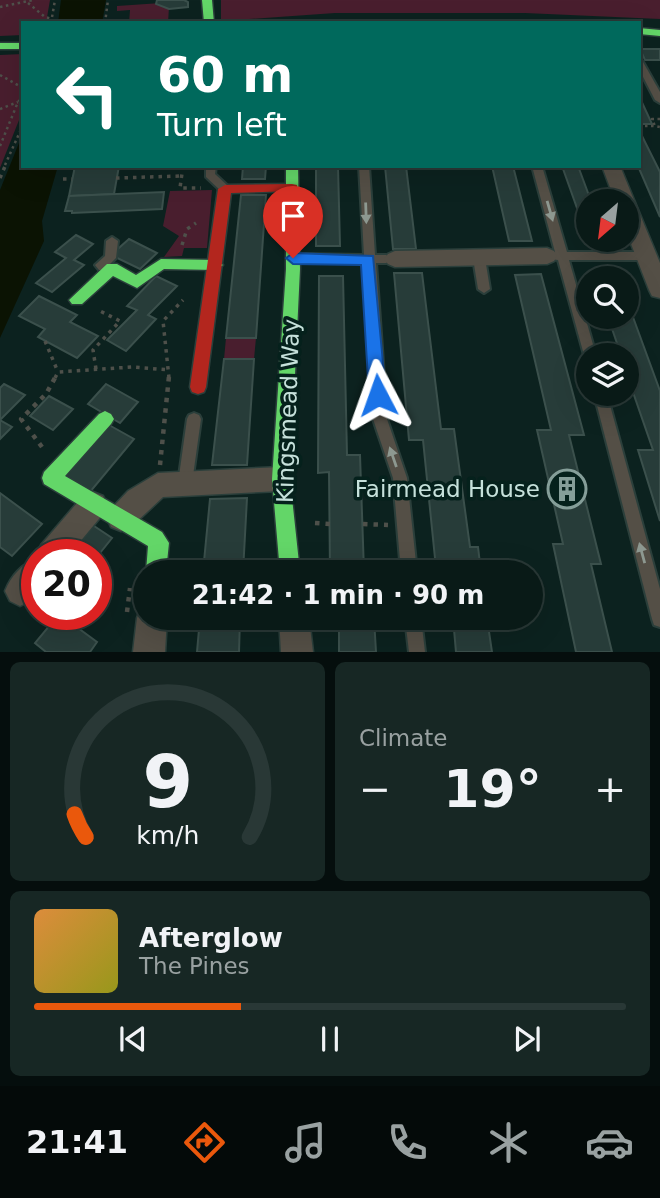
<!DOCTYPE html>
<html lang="en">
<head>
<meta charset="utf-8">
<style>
	:root { --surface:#091a17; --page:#172724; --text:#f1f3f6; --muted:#99a1a1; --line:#293836; --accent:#ea580c }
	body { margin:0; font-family:"DejaVu Sans",sans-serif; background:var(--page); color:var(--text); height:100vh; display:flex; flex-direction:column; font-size:26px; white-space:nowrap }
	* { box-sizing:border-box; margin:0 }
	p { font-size:23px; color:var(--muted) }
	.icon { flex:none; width:38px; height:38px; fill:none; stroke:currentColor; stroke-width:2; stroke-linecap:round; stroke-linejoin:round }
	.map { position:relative; height:652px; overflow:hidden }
	.details { display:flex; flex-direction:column; gap:10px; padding:10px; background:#050e0d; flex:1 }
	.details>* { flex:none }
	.banner { position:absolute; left:21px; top:21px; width:620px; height:147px; border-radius:0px; box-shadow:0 7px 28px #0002,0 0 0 2px var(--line); background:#00695c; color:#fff; overflow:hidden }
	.needle { width:46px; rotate:208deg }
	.fabs { position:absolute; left:576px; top:189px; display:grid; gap:14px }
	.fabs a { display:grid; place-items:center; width:63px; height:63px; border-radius:50%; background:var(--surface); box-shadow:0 7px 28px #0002,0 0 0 2px var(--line); font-size:35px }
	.speed { position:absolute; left:21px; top:539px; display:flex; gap:14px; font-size:35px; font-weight:700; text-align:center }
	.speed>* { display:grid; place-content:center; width:91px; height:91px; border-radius:50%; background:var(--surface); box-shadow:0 7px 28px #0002,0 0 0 2px var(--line); line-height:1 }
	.speed .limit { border:10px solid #d22; background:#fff; color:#111 }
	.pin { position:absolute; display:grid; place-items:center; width:60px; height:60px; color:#fff; margin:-72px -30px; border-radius:50% 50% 50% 0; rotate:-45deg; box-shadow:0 0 7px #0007 }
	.pin .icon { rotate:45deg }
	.me { position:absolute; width:77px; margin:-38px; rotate:356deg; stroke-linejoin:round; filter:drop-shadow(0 0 5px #0008) }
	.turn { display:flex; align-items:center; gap:24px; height:147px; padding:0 21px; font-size:32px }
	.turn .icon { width:91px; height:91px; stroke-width:2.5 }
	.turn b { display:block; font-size:49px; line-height:60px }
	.big { font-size:52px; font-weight:700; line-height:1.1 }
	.details .widget { flex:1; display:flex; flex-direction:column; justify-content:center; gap:10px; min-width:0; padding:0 24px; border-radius:10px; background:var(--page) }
	.details .dial { align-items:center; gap:0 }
	.dial svg { height:182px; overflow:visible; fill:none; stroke:var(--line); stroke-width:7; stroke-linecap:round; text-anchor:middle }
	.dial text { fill:var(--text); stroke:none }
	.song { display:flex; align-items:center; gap:21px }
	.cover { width:84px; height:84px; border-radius:10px; background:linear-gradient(135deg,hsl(30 70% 55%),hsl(60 70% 35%)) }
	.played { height:7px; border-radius:4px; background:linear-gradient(90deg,var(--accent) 35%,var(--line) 35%) }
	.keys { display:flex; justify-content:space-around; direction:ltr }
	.heat { display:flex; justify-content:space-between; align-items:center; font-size:38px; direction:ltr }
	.details .tiles { flex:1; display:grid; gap:10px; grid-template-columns:1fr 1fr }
	.widget:last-child { grid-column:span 2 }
	.trip { position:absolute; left:133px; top:560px; width:410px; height:70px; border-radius:35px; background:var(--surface); box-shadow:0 7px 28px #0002,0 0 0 2px var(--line); font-weight:700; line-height:70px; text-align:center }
	.dock { display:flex; height:112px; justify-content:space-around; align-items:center; background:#040a09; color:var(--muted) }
	.dock .icon { width:49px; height:49px }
	.dock .selected { color:var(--accent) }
	.dock b { font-size:32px; color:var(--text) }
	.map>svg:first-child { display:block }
</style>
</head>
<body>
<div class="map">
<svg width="660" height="652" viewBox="0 0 660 652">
	<rect width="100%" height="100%" fill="#0c221f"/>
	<g fill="#491e2e">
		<path d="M0 0H50L46 23H23V35L0 36Z"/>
		<path d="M221 0H660V19L525 13H335L221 21Z"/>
		<path d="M161 3 169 7 168 23H129L130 10 117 11V6Z"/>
		<path d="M23 54V110L0 168V55Z"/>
		<path d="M212 190 207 248H184L182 256 164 257 179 236 163 226 170 191Z"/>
		<path d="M226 338H256L254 359H224Z"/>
	</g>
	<g fill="#0b1303">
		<path d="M61 0H106L102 23H58Z"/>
		<path d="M23 133V166H58L42 221 44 241 0 338V190Z"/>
	</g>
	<g fill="#273c39" stroke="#3b504c" stroke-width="2">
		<path d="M157 0H184L188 2V7L169 9 156 4Z"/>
		<path d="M640 49H660V60H645Z"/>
		<path d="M639 96 652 124H639Z"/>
		<path d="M639 130 660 172V217L638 166Z"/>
		<path d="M75 166H119L114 194 69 196Z"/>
		<path d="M243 166H266L265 179H242Z"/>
		<path d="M316 166H338L340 246H316Z"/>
		<path d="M385 166H406L416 249H393Z"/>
		<path d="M492 166H513L532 241H509Z"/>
		<path d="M562 166H578L591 201H588V239Z"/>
		<path d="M164 192 162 209 72 213V211H65L69 196Z"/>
		<path d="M241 195H266L256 338H226Z"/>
		<path d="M76 235 93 244 74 260 84 265 52 292 36 283 66 258 55 252Z"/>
		<path d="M129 239 157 253 140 269 111 255Z"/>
		<path d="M394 273H422L441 429H454L470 547H478L481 572H448L447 568H436L423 440H409Z"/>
		<path d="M594 273H617L619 278H595Z"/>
		<path d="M541 274 584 435H569L601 564H591L612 652H576L553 544H563L537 430H551L515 275Z"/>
		<path d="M156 276 177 286 148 315 156 319 126 351 107 340 137 310 127 306Z"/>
		<path d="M319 276H343L347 455H360L364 572H330L329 472 318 473Z"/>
		<path d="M39 296 77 315 70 322 98 336 77 358 38 337 45 329 19 316Z"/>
		<path d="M626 298 660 391V521L638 450H653L626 372V355H621L608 317H626Z"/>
		<path d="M224 359H254L247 465H212Z"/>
		<path d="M4 384 25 395 0 420 12 427 0 439V388Z"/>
		<path d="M106 384 138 402 120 423 88 404Z"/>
		<path d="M49 396 73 409 53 430 30 416Z"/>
		<path d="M109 425 134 439 90 492 64 476Z"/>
		<path d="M0 493 42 524 12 556 0 547Z"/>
		<path d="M247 498 243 572H203L210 499Z"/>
		<path d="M88 522 112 538 96 558V555H60Z"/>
		<path d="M59 614 97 642 90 652H46L35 643Z"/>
		<path d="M200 618H240L239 652H197Z"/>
		<path d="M339 618H374L376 652H339Z"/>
		<path d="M453 618H487L492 652H456Z"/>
	</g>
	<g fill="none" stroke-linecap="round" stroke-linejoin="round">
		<defs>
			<g id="lane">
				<path d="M639 59 643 62 660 92V103L655 100 639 69Z"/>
				<path d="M206 166H216L215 174 229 187V191H221L206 177Z"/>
				<path d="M359 166H369L375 255H386L392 259 386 263H376L387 419 407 478 417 572H401L393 478 373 419 364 263 293 262 287 258 293 254 364 255Z"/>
				<path d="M532 166H542L567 252H646L652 256 646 260H569L596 355H588V359L584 355 558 260 551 259 549 256 555 252Z"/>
				<path d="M112 237 118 241 116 258 108 266 107 270H99L95 265 105 256 106 241Z"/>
				<path d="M479 254 485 258 490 289 484 293 478 289 473 258Z"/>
				<path d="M594 394H607L660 589V627L654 625 652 619Z"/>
				<path d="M194 413 199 415 201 419 192 483 190 488 185 490 180 488 178 483 187 419 189 415Z"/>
				<path d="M405 618H421L425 652H409Z"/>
			</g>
			<g id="street">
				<path d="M602 166H620L660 263V298L652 296 649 290 626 231V201H615Z"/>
				<path d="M547 248 554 251 557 256 554 261 547 264 395 267 388 264 384 259 388 254 395 251Z"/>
				<path d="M281 467 290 470 294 479 290 488 281 491 163 497 131 527 121 531 111 527 107 518 111 509 128 491 158 473Z"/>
				<path d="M93 492 103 496 107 505 103 514 69 555H37L41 545 83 496Z"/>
				<path d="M37 558V594L30 601 20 606 10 601 5 591C11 576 22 564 37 558Z"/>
				<path d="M145 606V618H167L165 652H133L137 618 141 607Z"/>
				<path d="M279 618H309L313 652H281Z"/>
			</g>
			<g id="fast">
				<path d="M202 0H212L214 23H204Z"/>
				<path d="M639 28 660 30V36L639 34Z"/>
				<rect x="0" y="43" width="23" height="6"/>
				<path d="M286 166H298L300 269 290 479 300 572H280L272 479 286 269Z"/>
				<path d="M161 259 216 260 223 265 216 270 164 269 137 288 113 276 82 304H72L69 300 107 264H117L136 275Z"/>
				<path d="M105 411 111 414 114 419 111 424 65 476 162 532 169 543 166 572H146L148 546 44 484 42 478 44 472 99 414Z"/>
			</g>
			<path id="jam" d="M292 184 297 185V191L231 193 206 387 204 392 198 394 192 392 190 387 218 189 225 185Z"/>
		</defs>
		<use href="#lane" stroke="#2b3f3b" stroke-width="4"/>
		<use href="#street" stroke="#2b3f3b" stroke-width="3"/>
		<use href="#fast" stroke="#2b3f3b" stroke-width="3"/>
		<use href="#jam" stroke="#2b3f3b" stroke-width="3"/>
		<g stroke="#4e504a" stroke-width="2.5" stroke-dasharray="2.5 3.5" stroke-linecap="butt">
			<path d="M28 3 45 17 52 19"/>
			<path d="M0 7 33 0"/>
			<path d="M51 23 55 0"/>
			<path d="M105 23 108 0"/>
			<path d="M0 75 23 88"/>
			<path d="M0 109 18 102"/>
			<path d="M660 119H652L655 126 660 127"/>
			<path d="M639 126H655"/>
			<path d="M0 146 18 102 23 97"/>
			<path d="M5 165 23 125"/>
		</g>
		<g stroke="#4e504a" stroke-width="3.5" stroke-dasharray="3.5 5" stroke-linecap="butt">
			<path d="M183 166 180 188H201"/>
			<path d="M0 178 6 164"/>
			<path d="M116 178 182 176"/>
			<path d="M63 179H72"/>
			<path d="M182 245 187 229 196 223"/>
			<path d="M45 341 58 372"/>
			<path d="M96 369 93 350 120 321 100 311"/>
			<path d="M55 378 58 372 132 367 170 370"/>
			<path d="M169 378 163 321 183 300"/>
		</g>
		<g stroke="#4e504a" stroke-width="4.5" stroke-dasharray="4.5 6" stroke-linecap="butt">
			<path d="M42 447 21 419 46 394 56 376"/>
			<path d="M160 465 169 376"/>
			<path d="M315 523 330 524"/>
			<path d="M363 524 388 525"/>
			<path d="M127 612 130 588"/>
		</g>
		<use href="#lane" fill="#544f46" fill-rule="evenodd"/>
		<use href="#street" fill="#544f46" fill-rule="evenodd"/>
		<use href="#fast" fill="#63d668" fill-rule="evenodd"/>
		<use href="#jam" fill="#b3261e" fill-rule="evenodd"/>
	</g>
	<defs><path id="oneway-solid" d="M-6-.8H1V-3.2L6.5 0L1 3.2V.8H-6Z" transform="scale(1.75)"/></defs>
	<g fill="#8d9890">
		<use href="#oneway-solid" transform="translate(550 211) rotate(74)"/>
		<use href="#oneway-solid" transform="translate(366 213) rotate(88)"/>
		<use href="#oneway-solid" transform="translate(393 457) rotate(-109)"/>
		<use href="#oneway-solid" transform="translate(642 553) rotate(-105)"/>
	</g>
	<path fill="#1a73e8" stroke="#114b97" stroke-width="2" d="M293 253 373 256 386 395 384 400 378 402 372 400 369 395 361 265 293 264 286 258Z"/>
	<defs>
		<symbol id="building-ring" viewBox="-11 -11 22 22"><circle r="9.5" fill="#05211c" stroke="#859e99" stroke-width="1.5"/><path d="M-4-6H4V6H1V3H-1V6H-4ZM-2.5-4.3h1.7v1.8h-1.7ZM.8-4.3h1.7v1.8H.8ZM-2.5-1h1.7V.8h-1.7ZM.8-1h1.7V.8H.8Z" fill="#859e99"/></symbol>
	</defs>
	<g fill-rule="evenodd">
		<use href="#building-ring" x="545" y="467" width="44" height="44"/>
	</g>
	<g text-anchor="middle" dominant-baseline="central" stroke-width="7" stroke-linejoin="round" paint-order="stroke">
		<g font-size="23" fill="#c6e1db" stroke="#05211c">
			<text transform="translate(288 411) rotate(-88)">Kingsmead Way</text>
		</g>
		<g font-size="23" fill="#c6e1db" stroke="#05211c" text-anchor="end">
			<text x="540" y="489">Fairmead House</text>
		</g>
	</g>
</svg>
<div class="fabs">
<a><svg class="needle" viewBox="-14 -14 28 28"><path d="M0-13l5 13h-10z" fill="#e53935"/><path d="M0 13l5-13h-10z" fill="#99a1a1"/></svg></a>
<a><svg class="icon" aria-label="search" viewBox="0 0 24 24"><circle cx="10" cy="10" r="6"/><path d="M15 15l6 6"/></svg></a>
<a><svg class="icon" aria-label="layers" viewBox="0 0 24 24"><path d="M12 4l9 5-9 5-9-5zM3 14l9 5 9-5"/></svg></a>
</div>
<div class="speed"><div class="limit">20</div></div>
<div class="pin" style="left:293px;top:258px;background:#d93025"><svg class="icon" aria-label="arrive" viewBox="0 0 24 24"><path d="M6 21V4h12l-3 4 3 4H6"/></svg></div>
<svg class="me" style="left:378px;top:395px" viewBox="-20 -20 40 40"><path d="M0-17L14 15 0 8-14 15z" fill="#1a73e8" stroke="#fff" stroke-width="4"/></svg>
<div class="trip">21:42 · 1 min · 90 m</div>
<div class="banner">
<div class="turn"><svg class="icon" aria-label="left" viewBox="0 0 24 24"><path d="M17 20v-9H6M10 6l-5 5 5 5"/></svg><div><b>60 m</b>Turn left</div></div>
</div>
</div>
<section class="details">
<div class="tiles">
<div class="widget dial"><svg viewBox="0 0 100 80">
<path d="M14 69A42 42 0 1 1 86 69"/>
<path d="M14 69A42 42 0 0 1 9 59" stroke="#ea580c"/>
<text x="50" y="56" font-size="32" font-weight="700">9</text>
<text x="50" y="72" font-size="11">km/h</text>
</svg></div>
<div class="widget"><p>Climate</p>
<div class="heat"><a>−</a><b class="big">19°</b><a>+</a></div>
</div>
<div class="widget">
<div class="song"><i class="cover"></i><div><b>Afterglow</b><p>The Pines</p></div></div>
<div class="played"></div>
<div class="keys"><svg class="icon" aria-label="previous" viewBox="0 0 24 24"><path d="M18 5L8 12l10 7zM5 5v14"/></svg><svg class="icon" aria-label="pause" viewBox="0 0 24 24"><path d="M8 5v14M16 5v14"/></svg><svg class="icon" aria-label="next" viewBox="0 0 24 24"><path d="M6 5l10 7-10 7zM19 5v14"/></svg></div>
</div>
</div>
</section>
<nav class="dock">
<b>21:41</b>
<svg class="icon selected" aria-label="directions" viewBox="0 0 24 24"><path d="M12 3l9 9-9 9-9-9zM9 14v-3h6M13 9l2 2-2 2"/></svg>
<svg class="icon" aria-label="music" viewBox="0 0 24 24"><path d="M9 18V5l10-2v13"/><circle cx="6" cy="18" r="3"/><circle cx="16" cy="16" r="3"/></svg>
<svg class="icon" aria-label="phone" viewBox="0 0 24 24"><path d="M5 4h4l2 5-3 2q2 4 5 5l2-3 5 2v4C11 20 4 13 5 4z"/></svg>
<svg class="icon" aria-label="climate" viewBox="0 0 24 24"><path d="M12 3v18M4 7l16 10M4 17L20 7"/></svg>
<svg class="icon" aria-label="car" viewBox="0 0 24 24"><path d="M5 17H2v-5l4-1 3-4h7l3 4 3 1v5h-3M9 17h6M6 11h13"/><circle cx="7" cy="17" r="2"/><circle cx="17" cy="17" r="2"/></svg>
</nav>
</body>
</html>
